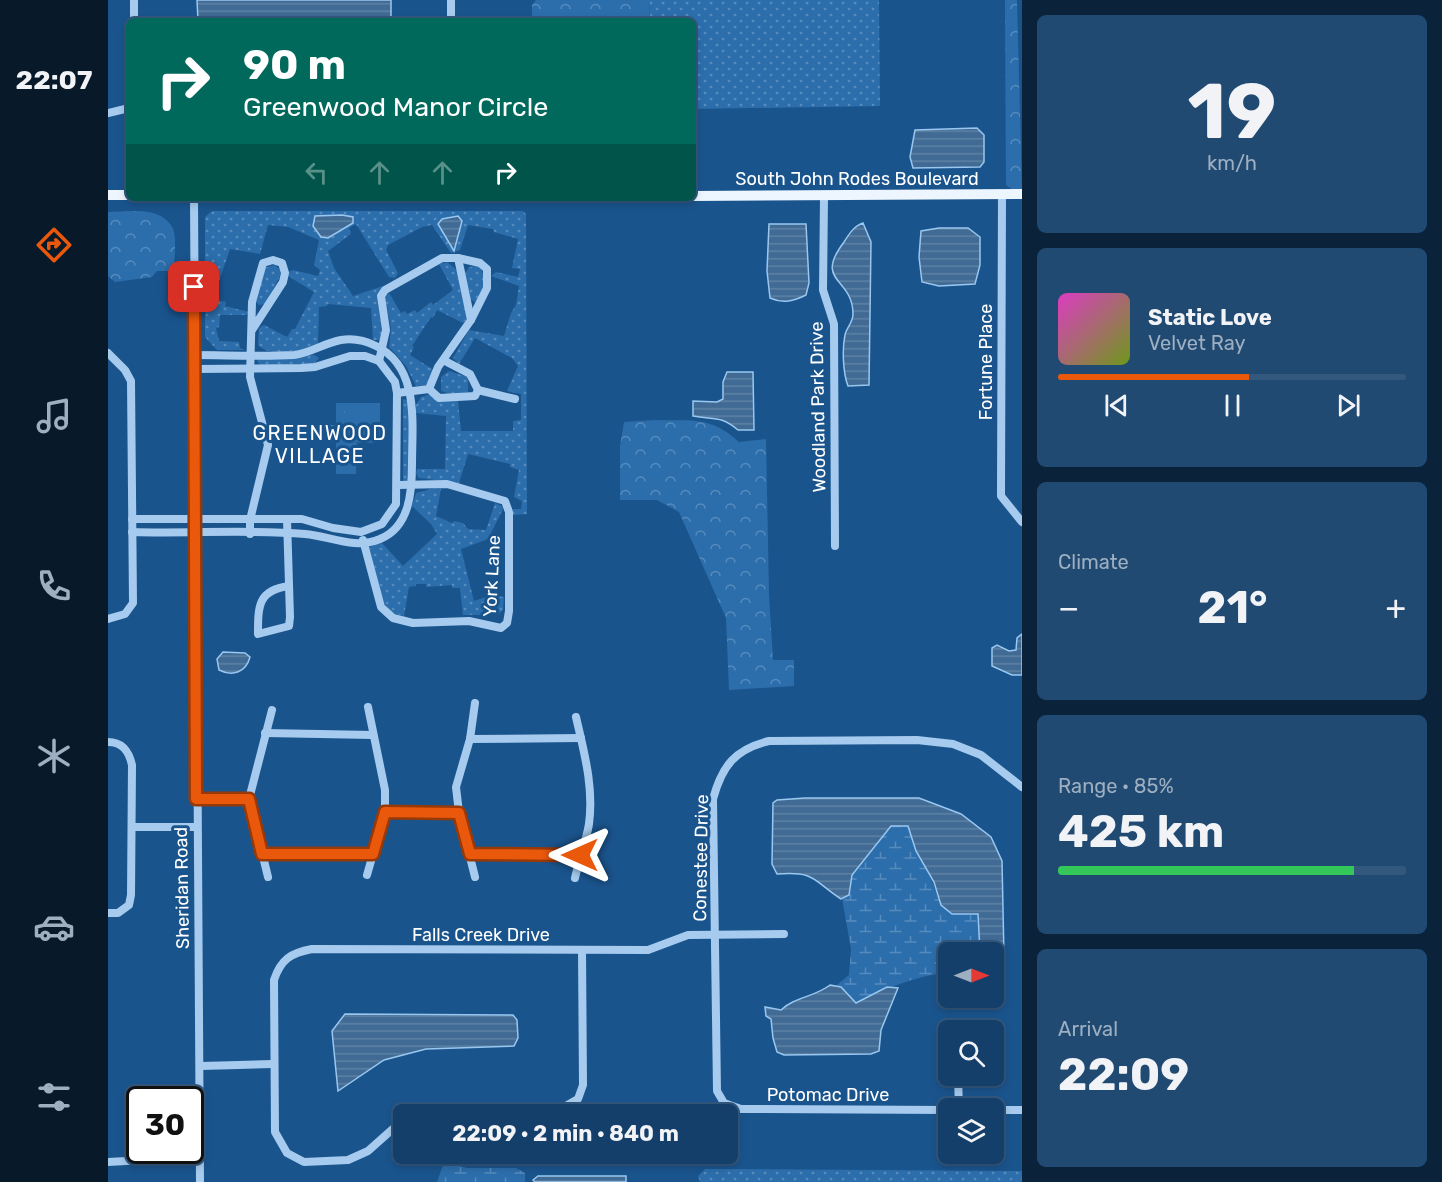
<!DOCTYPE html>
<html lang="en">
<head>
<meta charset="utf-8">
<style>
	:root { --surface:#143f6a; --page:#214a72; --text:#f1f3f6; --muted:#9dafc1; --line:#33587e; --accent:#ea580c }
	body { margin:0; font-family:Rubik,sans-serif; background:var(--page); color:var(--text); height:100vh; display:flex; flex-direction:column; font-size:22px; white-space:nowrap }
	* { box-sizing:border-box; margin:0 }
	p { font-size:20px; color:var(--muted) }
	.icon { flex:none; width:33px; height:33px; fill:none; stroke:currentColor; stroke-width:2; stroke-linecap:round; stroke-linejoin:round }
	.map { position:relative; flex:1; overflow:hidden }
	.panel { display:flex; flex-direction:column; gap:15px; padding:15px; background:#0b233a; width:420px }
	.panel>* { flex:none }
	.guide { position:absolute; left:18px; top:18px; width:570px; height:183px; border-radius:9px; box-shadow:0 3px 9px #0003,0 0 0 2px var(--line); background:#00695c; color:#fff; overflow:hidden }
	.needle { width:39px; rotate:90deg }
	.controls { position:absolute; left:830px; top:942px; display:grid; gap:12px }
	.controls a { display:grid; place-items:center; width:66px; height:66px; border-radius:9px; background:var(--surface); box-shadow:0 3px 9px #0003,0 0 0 2px var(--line); font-size:30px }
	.speed { position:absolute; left:18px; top:1086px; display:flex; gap:12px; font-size:30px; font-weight:700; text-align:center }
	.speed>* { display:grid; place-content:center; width:78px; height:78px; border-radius:50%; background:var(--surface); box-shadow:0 3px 9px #0003,0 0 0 2px var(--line); line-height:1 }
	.speed .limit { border:3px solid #111; border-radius:9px; background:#fff; color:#111 }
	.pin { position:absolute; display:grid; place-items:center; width:51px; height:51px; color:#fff; margin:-26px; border-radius:12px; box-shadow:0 3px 9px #0006 }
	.me { position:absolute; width:66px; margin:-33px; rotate:270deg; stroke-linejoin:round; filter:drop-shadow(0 0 4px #0008) }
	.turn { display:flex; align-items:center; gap:21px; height:126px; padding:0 18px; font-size:27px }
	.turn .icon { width:78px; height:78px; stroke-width:2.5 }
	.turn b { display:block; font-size:42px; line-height:51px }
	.lanes { display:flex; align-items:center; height:57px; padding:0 18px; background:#0003; justify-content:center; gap:30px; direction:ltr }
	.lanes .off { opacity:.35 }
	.big { font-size:45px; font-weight:700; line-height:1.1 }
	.panel .tile { flex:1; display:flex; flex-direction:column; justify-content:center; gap:9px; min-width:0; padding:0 21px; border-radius:9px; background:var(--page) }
	.panel .dial { align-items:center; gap:0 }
	.dial b { font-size:78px; line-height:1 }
	.song { display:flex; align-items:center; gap:18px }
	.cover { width:72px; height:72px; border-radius:9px; background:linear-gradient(135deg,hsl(310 70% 55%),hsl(80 70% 35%)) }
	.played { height:6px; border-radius:3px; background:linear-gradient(90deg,var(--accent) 55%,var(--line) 55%) }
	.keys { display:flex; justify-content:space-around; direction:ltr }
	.heat { display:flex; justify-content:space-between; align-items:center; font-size:33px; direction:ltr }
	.charge { height:9px; border-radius:4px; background:linear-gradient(90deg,#34c759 85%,var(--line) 0) }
	.trip { position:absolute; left:285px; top:1104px; width:345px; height:60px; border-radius:9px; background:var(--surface); box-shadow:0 3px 9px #0003,0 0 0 2px var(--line); font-weight:700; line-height:60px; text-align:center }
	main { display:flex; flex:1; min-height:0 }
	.menu { display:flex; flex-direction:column; width:108px; justify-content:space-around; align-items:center; background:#08192a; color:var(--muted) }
	.menu .icon { width:42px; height:42px }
	.menu .selected { color:var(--accent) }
	.menu b { font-size:27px; color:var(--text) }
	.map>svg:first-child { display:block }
</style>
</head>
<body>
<main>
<nav class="menu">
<b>22:07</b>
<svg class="icon selected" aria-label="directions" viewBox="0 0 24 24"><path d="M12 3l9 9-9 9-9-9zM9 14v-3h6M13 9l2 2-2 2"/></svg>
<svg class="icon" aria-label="music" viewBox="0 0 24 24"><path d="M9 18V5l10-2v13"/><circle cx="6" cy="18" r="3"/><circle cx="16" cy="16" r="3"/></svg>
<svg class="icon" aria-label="phone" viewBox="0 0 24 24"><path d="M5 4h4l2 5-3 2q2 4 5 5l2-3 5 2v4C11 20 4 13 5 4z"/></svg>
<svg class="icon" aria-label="climate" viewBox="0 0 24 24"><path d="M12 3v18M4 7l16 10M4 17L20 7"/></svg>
<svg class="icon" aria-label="car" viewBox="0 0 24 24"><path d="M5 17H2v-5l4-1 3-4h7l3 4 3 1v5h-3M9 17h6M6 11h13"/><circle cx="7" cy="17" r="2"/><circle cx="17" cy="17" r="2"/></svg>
<svg class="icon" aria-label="filters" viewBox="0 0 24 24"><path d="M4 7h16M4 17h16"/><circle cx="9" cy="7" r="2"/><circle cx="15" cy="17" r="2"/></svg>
</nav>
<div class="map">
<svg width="914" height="1182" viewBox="0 0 914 1182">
	<defs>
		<pattern id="grass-dots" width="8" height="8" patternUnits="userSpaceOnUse" patternTransform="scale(1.5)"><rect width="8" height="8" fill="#2c6eac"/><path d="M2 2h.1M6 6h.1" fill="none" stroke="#568bbd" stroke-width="1.8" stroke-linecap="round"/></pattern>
		<pattern id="forest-crowns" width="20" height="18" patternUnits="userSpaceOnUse" patternTransform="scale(1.5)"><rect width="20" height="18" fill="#2c6eac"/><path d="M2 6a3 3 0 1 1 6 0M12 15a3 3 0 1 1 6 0" fill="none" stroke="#568bbd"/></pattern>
		<pattern id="wetland-marsh" width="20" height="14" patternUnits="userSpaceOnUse" patternTransform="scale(1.5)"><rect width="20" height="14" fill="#2c6eac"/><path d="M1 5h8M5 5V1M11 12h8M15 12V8" fill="none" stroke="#568bbd"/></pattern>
		<pattern id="park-tufts" width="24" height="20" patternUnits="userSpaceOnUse" patternTransform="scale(1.5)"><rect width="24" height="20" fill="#2c6eac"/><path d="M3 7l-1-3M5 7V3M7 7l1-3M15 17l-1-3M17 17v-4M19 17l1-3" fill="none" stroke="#568bbd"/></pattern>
		<pattern id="water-rules" width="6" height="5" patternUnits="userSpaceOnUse" patternTransform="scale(1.5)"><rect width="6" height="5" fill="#416b94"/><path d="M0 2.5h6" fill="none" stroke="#5e81a4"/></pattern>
	</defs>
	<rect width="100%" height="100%" fill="#1a548d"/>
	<g fill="url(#grass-dots)">
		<path d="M541 0H771L772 106 585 109V21H542Z"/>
		<path d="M104 211H415L418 214 419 514 405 515V509H413L414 501 406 497 411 470 402 467V464L360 454 351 483 311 478 308 473 309 469H337L338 416 308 413V405L313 397 323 394 332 401H350L353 431H405V421L413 420V394L399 391 410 366 404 358 367 338 351 364 345 358 361 330 396 336 403 313 408 305 411 286 383 276 388 272 410 277 412 269 404 268 410 239 386 232 385 229 360 225 352 250 343 253 324 225 314 227 280 245 278 250 290 273 287 278 281 277 248 224 241 228 243 234 220 251 226 268 245 296 275 286 270 303 274 335 272 340H265L263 308 220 304 219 306 211 307 210 344C196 351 162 358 150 345L151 328 156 325 179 337 184 329H187L206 292 180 276V272L185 270 210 276 212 270 206 265 211 240 180 227 160 225 152 254 122 249 108 290 111 291 109 300 118 302 117 306 141 312 138 315H112L111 327 108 328 111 341 131 342 132 348 137 350H109L97 337V217Z"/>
		<path d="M339 262 349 270 359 319 355 323 329 310 325 318 323 317 304 346 306 347 302 355 326 370 321 385 308 386 298 366 281 347 283 328 277 297 281 293 293 313 297 311 299 314 307 310 309 313 323 302 325 305 345 290 331 264Z"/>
		<path d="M167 265 172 270V276L157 304 151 305 147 301 156 268Z"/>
		<path d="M370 266C380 275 376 294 367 302L362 299 357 274 361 267Z"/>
		<path d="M206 355 211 358 206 364 152 365 149 361 151 358Z"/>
		<path d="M341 371 360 377V392L343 394 333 391V377Z"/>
		<path d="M295 399 301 401V482H295Z"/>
		<path d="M327 488 333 489 328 516 344 523 346 521 355 523 360 529 378 530 387 503 396 507 380 539 353 549 366 601 384 595 396 597 395 610 389 615H355L352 588H344V585L318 587V584H308V586L301 587 296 616 284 613 276 603 261 547 274 543 295 566 329 534 323 524 304 506 308 493Z"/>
		<path d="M597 1169 914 1171V1182H592L590 1176Z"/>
	</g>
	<g fill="url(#forest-crowns)">
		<path d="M428 0H541L542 21H424V5Z"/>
		<path d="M897 0H909L914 190H905L898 185Z"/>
		<path d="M0 212C21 212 53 205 65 229 69 239 66 259 66 271H49L44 277 7 282 0 276Z"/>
		<path d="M548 420C584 421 603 416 631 442L658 439 661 595 665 660H686V686L621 690 618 618 571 512 549 500H512V446L516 422Z"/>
	</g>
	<g fill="url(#wetland-marsh)">
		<path d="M783 825 800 826C809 853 824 877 833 905L856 915 870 914 872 952H840V972C806 977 778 988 748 1003L729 985 741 975 743 949 734 898 741 895 744 875Z"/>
		<path d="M336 1162 359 1168H408L417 1173V1182H329Z"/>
	</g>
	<path fill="url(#park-tufts)" d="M228 403H272V443L218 442V425H228Z"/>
	<g fill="#2c6eac">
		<path d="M266 407V420L237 421V408Z"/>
		<rect x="237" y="425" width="29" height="13"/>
		<path d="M228 442 249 443 252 459 248 460V474H228Z"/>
	</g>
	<g fill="url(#water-rules)" stroke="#99c7f0" stroke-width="1.5">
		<path d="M89 0H283V21H90Z"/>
		<path d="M869 128 876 135V162L872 167 805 168 802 157 807 130Z"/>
		<path d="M234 215 245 217V223L220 238 213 237 205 226 207 216Z"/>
		<path d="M350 216 354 221 346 251 330 224 334 219Z"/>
		<path d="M755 223 763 242 761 385 740 386C735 373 734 349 737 335 738 328 745 323 745 314 745 277 705 283 736 242 741 234 746 226 755 223Z"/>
		<path d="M661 224H698L701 283 698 295C686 301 675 304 662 298L659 271Z"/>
		<path d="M831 228H860L872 237V265L867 284 831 286 814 282 811 257 813 231Z"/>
		<path d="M619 372H645L646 430H630C612 415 606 420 585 416V401L609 402 615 399V382Z"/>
		<path d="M914 634V675H904L884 666V648L889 645 901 651 908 650 909 638Z"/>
		<path d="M115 652 137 653 142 657C138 672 125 677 111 670L109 659Z"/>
		<path d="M697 798H811L853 814 883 837 894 861 896 957 895 979 890 984H885V952H872L870 914H844L833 905 826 882 808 851 800 826H783L744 875 741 895 733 899C704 880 708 871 669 874L664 864 665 803 669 800Z"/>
		<path d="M722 985 733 987 748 1003 779 987 790 988 773 1030 771 1051 763 1054 676 1055 669 1052 665 1038 663 1019 658 1016 657 1007 673 1010C686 997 707 997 722 985Z"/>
		<path d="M237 1014 405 1015 409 1020 410 1038 406 1046 318 1049 276 1060 230 1091 224 1031Z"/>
		<path d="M430 1176H518V1182H427L425 1180Z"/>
	</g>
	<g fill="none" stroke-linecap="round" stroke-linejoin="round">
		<g stroke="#a6cbee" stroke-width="8">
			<path d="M343 0V21"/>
			<path d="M26 21V0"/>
			<path d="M0 113 21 108"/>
			<path d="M894 195 893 496 914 522"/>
			<path d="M716 197 715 290 726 324 727 546"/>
			<path d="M86 198 92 1182"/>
			<path d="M350 258 372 263 379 269V288L363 320"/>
			<path d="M0 353 17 370 23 381 25 603 17 614 0 619"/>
			<path d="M271 361 278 330 273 296 277 290 334 258H350L363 320 330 367 321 389 289 393"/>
			<path d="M321 389 331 398 367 396 370 390 362 374 337 361"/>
			<path d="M370 390 407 399"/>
			<path d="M24 519H194L225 528 253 532 274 524 288 504 289 393 287 382 271 361 257 356H242L207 367 193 368 86 369"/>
			<path d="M179 519 182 617 181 626 150 634C150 606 150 590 181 586"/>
			<path d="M24 532C81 534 140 529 197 534 222 536 246 550 272 539 302 527 304 491 304 464 304 424 312 367 268 346 258 341 245 338 233 340 216 343 203 353 186 355 153 357 118 355 85 355"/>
			<path d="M142 534V520L160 445 142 377 144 302 155 263 165 260 174 263 177 273 175 282 144 330"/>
			<path d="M255 540 273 607 285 618 305 623 361 621 393 628 399 623 401 611V512L397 501 339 484 290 485"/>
			<path d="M157 733 265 735"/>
			<path d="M362 739 473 738"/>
			<path d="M0 742C15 742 21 752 24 765L23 895 21 905 10 913H0"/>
			<path d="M88 799H141"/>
			<path d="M277 812 351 813"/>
			<path d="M24 827H88"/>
			<path d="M154 854H265"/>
			<path d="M362 854 472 855"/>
			<path d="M259 875 277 812V790L260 707"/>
			<path d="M160 877 141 799 164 710"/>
			<path d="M367 877 351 813 348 787 362 739 367 703"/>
			<path d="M467 878C471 860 478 842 481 824 486 787 476 752 468 717"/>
			<path d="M93 1066 165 1064"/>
			<path d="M850 1076 851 1108"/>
			<path d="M840 1110 633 1109 616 1103 609 1091 605 799C614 766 627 749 661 741L809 740 845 744 873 755 914 787"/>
			<path d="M885 1110H914"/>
			<path d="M302 1114 324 1108 456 1107 470 1099 475 1085 474 950"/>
			<path d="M296 1119 260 1151 240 1160 196 1162 179 1153 167 1132 166 980C173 959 183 953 204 949L540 950 580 935 676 934"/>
			<path d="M0 1162 92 1157"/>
		</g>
		<g stroke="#edf5ff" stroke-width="10">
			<path d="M0 195H21"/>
			<path d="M585 196 914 194"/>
		</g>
	</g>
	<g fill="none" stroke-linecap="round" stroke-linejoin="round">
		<defs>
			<path id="route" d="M86 287 88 799H141L154 854H265L277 812 351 813 362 854 472 855"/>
		</defs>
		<use href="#route" stroke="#983908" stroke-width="15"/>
		<use href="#route" stroke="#ea580c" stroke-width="10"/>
	</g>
	<g text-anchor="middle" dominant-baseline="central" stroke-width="6" stroke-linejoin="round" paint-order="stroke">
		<g font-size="18" fill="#fff" stroke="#1a548d">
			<text x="749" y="179">South John Rodes Boulevard</text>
			<text transform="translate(878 362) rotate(-90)">Fortune Place</text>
			<text transform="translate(710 407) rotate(-91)">Woodland Park Drive</text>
			<text transform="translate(384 576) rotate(-87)">York Lane</text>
			<text transform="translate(593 858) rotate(-89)">Conestee Drive</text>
			<text transform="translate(74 888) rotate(-91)">Sheridan Road</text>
			<text x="373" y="935">Falls Creek Drive</text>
			<text x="720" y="1095">Potomac Drive</text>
		</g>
		<g font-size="20" letter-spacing="1.5" fill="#fff" stroke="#1a548d">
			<text x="212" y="433">GREENWOOD<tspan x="212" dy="23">VILLAGE</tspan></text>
		</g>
	</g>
</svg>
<div class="controls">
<a><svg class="needle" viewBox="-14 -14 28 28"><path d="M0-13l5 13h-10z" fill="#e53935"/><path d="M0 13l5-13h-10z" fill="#9dafc1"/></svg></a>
<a><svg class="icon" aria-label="search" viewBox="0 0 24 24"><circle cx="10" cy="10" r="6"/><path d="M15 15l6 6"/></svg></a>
<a><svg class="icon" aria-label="layers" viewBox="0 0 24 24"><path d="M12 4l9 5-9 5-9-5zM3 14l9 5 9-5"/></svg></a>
</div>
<div class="speed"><div class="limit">30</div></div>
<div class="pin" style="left:86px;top:287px;background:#d93025"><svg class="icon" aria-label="arrive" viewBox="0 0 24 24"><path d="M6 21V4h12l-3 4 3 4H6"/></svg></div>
<svg class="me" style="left:472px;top:855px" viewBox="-20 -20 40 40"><path d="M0-17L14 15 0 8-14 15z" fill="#ea580c" stroke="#fff" stroke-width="4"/></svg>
<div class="trip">22:09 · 2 min · 840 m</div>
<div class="guide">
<div class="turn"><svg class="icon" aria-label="right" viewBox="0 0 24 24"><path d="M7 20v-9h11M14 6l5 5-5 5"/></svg><div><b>90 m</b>Greenwood Manor Circle</div></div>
<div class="lanes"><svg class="icon off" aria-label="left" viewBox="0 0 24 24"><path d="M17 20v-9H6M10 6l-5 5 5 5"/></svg><svg class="icon off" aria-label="ahead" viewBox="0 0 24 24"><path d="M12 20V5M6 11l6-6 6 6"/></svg><svg class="icon off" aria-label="ahead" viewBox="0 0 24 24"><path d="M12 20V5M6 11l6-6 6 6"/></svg><svg class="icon" aria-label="right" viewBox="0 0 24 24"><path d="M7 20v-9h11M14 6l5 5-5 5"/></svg></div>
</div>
</div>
<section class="panel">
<div class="tile dial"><b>19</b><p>km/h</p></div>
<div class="tile">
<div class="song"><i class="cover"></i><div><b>Static Love</b><p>Velvet Ray</p></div></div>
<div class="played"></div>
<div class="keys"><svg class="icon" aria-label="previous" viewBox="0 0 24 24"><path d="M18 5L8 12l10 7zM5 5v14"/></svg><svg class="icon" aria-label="pause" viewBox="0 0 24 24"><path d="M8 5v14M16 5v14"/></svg><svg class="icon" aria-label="next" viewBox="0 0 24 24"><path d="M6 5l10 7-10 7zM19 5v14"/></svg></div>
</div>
<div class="tile"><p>Climate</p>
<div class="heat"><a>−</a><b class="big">21°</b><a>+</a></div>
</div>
<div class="tile"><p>Range · 85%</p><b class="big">425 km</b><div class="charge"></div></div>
<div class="tile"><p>Arrival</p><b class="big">22:09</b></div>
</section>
</main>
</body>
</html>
